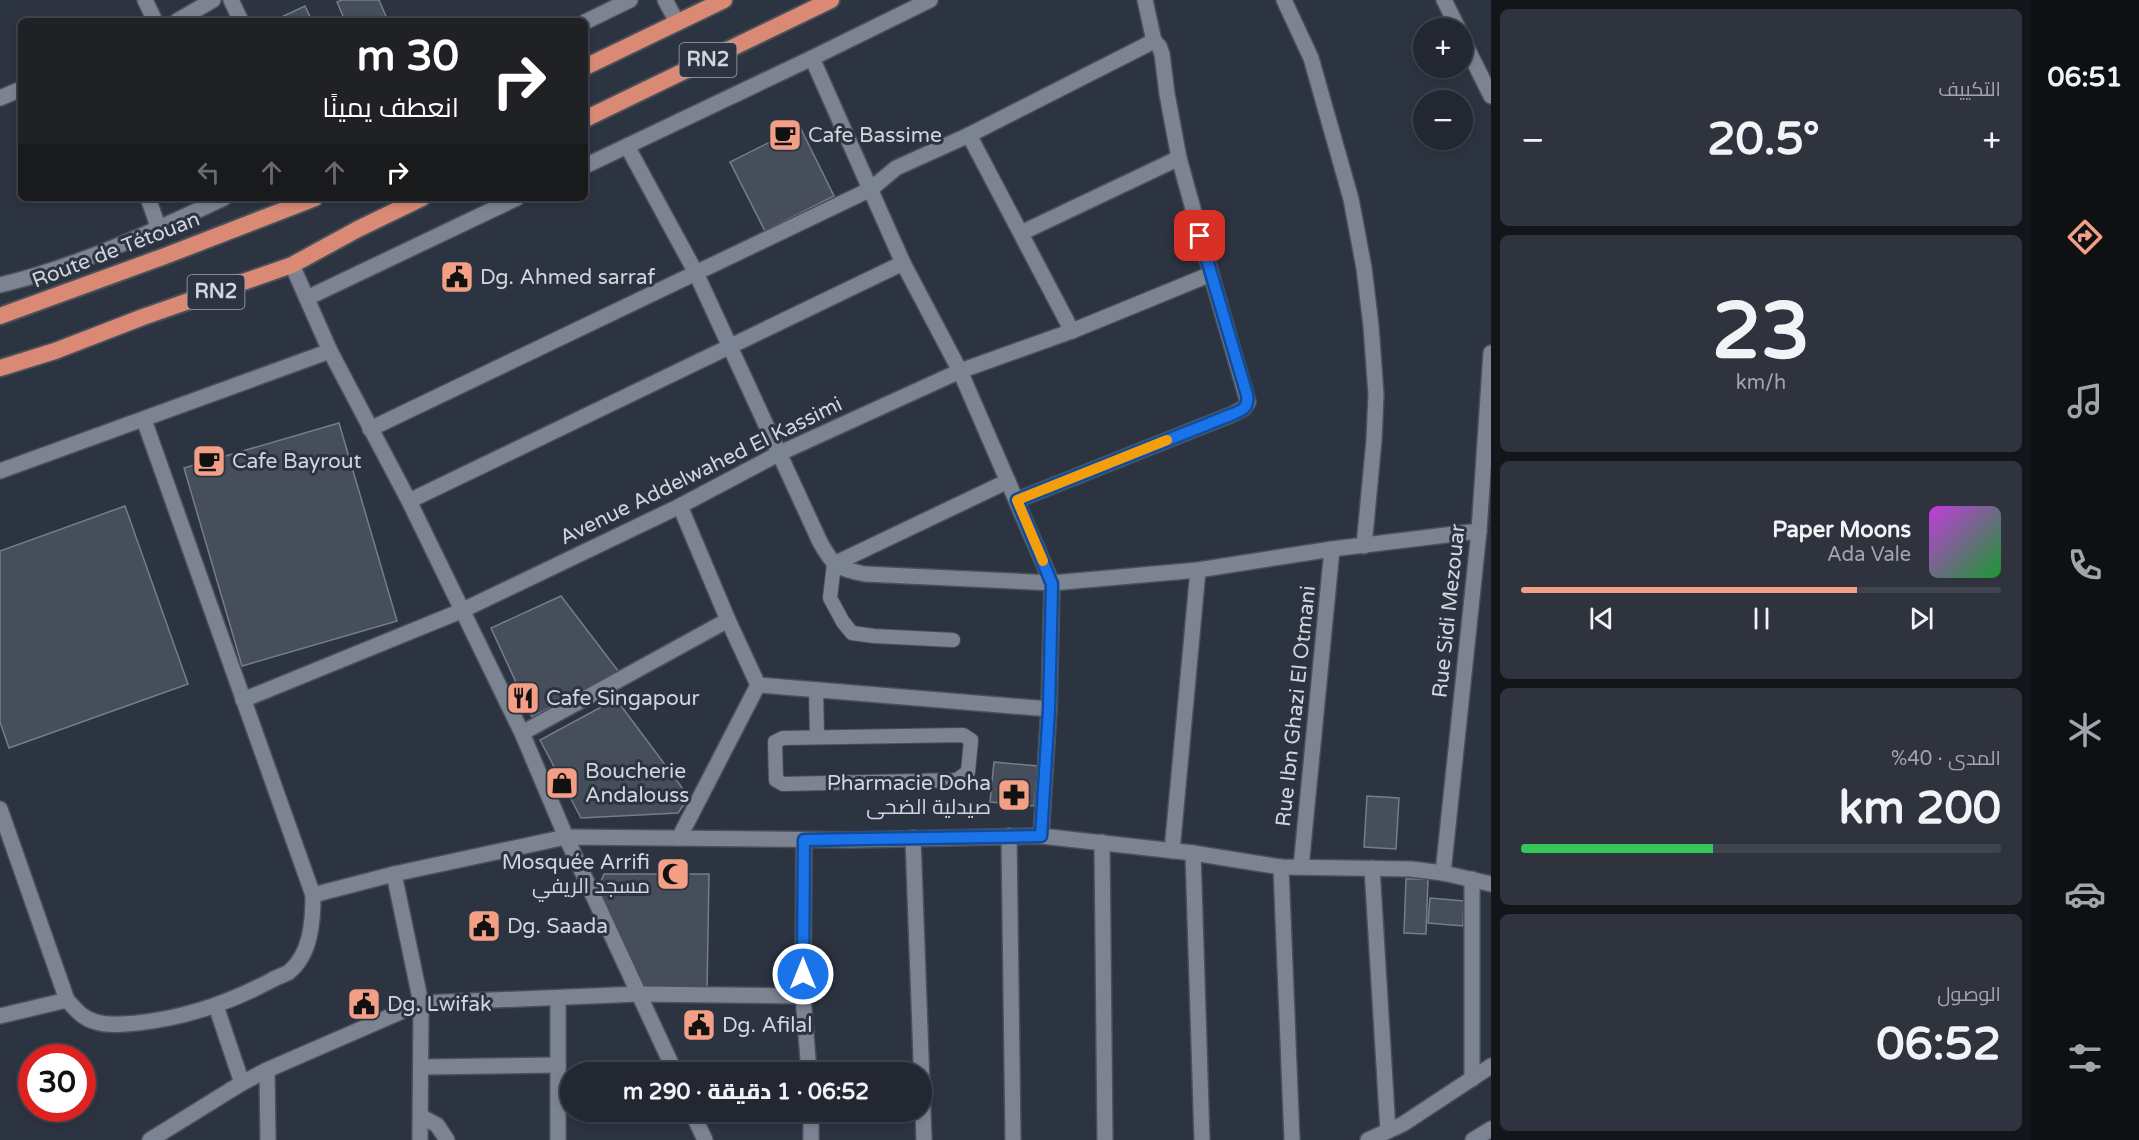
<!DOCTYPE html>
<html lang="ar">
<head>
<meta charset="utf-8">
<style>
	:root { --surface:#222731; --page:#2e333d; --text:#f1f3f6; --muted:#a2a5ab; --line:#3f444d; --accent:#f39f85 }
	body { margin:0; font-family:"Varela Round",Cairo,sans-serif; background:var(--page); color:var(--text); direction:rtl; height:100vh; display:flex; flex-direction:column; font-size:22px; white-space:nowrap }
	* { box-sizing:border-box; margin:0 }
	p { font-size:20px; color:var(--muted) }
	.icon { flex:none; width:33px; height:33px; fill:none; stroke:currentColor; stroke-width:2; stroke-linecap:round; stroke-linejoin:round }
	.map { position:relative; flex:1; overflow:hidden; direction:ltr }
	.side { display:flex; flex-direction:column; gap:9px; padding:9px; background:#13151b; width:540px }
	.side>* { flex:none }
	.hud { position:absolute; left:18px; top:18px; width:570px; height:183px; border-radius:9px; box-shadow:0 3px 9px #0003,0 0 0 2px var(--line); direction:rtl; background:#202124; color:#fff; overflow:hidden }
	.buttons { position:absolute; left:1413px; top:18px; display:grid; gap:12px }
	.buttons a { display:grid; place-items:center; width:60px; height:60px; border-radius:50%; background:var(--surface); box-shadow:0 3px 9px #0003,0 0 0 2px var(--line); font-size:30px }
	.speed { position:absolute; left:18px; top:1044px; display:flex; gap:12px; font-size:30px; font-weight:700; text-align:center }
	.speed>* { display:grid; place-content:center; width:78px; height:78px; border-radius:50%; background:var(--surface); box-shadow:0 3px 9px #0003,0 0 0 2px var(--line); line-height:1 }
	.speed .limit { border:9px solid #d22; background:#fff; color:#111 }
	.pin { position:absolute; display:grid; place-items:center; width:51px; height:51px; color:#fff; margin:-26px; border-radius:12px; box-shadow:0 3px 9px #0006 }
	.me { position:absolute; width:66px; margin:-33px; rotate:0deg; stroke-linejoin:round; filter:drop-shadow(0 0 4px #0008) }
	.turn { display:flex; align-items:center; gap:21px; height:126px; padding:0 30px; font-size:27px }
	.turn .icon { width:78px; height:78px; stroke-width:2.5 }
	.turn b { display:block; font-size:42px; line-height:51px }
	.lanes { display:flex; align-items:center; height:57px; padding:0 30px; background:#0003; justify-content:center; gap:30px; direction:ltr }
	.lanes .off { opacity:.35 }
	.big { font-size:45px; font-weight:800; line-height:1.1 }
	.side .widget { flex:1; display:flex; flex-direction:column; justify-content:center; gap:9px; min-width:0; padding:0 21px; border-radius:9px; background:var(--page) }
	.side .dial { align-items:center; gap:0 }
	.dial b { font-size:78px; line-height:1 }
	.song { display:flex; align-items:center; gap:18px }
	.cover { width:72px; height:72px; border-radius:9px; background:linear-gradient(135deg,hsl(290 70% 55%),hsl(130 70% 35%)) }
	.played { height:6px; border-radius:3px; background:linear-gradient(90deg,var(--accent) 70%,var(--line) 70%) }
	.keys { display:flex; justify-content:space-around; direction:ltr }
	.heat { display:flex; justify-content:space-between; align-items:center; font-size:33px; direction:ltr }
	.charge { height:9px; border-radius:4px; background:linear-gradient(90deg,#34c759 40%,var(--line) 0) }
	.trip { position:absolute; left:560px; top:1062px; width:372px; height:60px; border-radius:30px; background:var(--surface); box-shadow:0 3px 9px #0003,0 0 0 2px var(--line); font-weight:800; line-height:60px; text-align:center; direction:rtl }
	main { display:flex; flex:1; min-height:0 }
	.tab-bar { display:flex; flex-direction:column; width:108px; justify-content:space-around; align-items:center; background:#0e1014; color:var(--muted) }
	.tab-bar .icon { width:42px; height:42px }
	.tab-bar .active { color:var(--accent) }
	.tab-bar b { font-size:27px; color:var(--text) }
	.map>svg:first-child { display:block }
</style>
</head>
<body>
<main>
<nav class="tab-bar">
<b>06:51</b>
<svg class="icon active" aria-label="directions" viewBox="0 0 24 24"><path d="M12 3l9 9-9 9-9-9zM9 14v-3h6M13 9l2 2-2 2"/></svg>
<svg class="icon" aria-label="music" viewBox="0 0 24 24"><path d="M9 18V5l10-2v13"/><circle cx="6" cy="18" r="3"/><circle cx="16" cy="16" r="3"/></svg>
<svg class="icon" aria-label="phone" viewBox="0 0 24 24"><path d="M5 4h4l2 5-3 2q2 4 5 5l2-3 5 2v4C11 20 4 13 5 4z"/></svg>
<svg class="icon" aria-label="climate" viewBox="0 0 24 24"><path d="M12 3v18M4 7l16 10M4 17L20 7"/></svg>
<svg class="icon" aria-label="car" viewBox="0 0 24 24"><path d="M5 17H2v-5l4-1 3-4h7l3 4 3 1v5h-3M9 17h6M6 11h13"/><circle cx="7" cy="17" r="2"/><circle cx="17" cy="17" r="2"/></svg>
<svg class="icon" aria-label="filters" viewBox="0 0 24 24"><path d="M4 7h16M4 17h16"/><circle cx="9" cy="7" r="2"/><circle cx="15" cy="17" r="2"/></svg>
</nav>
<section class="side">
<div class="widget"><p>التكييف</p>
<div class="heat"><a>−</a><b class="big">20.5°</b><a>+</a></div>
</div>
<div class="widget dial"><b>23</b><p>km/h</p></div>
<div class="widget">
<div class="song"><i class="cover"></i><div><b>Paper Moons</b><p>Ada Vale</p></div></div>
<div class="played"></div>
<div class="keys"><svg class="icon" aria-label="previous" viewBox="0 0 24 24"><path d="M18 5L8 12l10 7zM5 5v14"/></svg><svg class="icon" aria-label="pause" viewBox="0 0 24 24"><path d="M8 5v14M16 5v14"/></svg><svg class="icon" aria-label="next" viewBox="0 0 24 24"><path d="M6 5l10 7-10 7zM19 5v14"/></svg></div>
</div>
<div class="widget"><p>المدى · 40%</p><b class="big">200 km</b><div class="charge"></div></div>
<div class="widget"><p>الوصول</p><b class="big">06:52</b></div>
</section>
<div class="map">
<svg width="1491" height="1140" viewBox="0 0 1491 1140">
	<rect width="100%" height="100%" fill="#2d3441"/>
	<g fill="#464d5b" stroke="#757d8c" stroke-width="1.5">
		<path d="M342 0H379L388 21H345L337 2Z"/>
		<path d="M305 6 312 21H273Z"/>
		<path d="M800 127 834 196 765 231 730 162Z"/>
		<path d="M339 423 397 621 242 666 184 468Z"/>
		<path d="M125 506 188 684 9 748 0 722V551Z"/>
		<path d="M561 596 619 672 532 717 491 628Z"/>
		<path d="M616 699 689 797 678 813 581 818 540 740Z"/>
		<path d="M994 762 1038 766 1034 806 990 802Z"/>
		<path d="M1367 796 1399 798 1396 849 1364 847Z"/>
		<path d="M604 874H709L707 990 647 992 596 893Z"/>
		<path d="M1406 879H1428L1426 934 1404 933Z"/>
		<path d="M1430 898 1464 901 1463 926 1428 923Z"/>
	</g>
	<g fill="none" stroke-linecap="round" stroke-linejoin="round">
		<defs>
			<g id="service">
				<path d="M834 564 830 598 843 622 852 633 874 636 953 640"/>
				<path d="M816 690 817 737"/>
				<path d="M963 735 971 740 968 772 957 780 783 784 776 780 775 742 783 738Z"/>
			</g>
			<g id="pedestrian">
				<path d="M231 0 241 21"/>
				<path d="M148 198 159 229"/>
			</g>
			<g id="minor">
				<path d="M145 0 155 21"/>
				<path d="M665 0 677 22"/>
				<path d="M1145 0 1154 41"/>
				<path d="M1284 0 1311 58 1351 199 1364 268 1371 326 1376 394 1374 440 1364 546"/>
				<path d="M1444 0 1458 28"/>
				<path d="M177 21 213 0"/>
				<path d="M585 22 630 0"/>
				<path d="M1462 38 1491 96"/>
				<path d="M812 58 903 263 960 371 1052 583 1049 709 1041 836"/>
				<path d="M0 98 21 89"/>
				<path d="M969 135 1072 331"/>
				<path d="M627 146 696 273 820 542C833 566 838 569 865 574L1052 583 1198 570 1332 549 1479 531"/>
				<path d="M585 166 812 58 930 0"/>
				<path d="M1021 233 1179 158"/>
				<path d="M292 265 330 351 409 501 522 733 566 837 675 1072"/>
				<path d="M0 285C76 267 154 231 224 198"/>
				<path d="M307 298 517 198"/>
				<path d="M370 429 871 189 896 168 969 135 1154 41"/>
				<path d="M0 471 330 351"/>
				<path d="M1017 500 1233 414 1244 408 1248 402 1211 274 1179 158 1167 94 1162 54 1159 46 1154 41"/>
				<path d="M409 501 903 263"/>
				<path d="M680 506 728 620 758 685 1049 709"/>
				<path d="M834 564 1008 481"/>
				<path d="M243 700 461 611 680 506 778 454 960 371 1072 331 1211 274"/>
				<path d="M522 733 728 620"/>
				<path d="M0 809 67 1000C76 1010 82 1018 96 1022 109 1026 123 1024 137 1023 185 1018 229 1003 272 980 277 977 284 975 289 972 311 954 313 921 313 895L144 420"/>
				<path d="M1009 836 1013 1140"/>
				<path d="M679 838 758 685"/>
				<path d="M913 838 924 1140"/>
				<path d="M804 840 803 996 809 1072"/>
				<path d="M1102 842 1105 1140"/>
				<path d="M1172 851 1198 570"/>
				<path d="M1193 853 1202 1140"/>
				<path d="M1281 867 1292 1140"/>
				<path d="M1301 867 1332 549"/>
				<path d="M1372 868 1388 1131"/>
				<path d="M1443 873 1479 531 1491 353"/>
				<path d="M394 874 421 1003 420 1140"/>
				<path d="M313 895 394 874 566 837 853 840 1041 836 1193 853 1281 867 1411 869 1443 873 1491 884"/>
				<path d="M558 998V1140"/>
				<path d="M216 1006 242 1083"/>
				<path d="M0 1016 67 1000"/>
				<path d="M422 1067 558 1065"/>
				<path d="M267 1070 268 1140"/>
				<path d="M1472 1079V879"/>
				<path d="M692 1112 705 1140"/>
				<path d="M811 1112V1140"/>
				<path d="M422 1117 437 1125 447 1140"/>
				<path d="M150 1140 242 1083 267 1070 421 1003 639 994 803 996"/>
				<path d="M1368 1140 1403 1124 1491 1066"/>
				<path d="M1473 1140 1491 1129"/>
			</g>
			<g id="trunk">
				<path d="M585 67 724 0"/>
				<path d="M585 119 831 0"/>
				<path d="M0 316 165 256 315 198"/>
				<path d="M0 368 55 351 143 317 292 265 358 229 422 198"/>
			</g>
		</defs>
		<use href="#service" stroke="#4a505a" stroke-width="16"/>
		<use href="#pedestrian" stroke="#4a505a" stroke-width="18"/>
		<use href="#minor" stroke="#4a505a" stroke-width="18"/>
		<use href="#trunk" stroke="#4a505a" stroke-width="20"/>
		<use href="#service" stroke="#7c8493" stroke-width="14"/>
		<use href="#pedestrian" stroke="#7c8493" stroke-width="15"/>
		<use href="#minor" stroke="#7c8493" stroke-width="15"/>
		<use href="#trunk" stroke="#da8a74" stroke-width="16"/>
	</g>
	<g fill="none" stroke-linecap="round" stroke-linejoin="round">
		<defs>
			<path id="route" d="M803 974 804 840 1041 836 1049 709 1052 584 1017 500 1233 414C1243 410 1249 407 1247 395L1200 236"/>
		</defs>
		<use href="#route" stroke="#114b97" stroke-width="15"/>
		<use href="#route" stroke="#1a73e8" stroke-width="10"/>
		<path stroke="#f59e0b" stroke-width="10" d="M1043 561 1017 500 1167 440"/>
	</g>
	<defs>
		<symbol id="cafe-square" viewBox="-11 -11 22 22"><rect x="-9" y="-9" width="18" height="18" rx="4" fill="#f39f85" stroke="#2d3441"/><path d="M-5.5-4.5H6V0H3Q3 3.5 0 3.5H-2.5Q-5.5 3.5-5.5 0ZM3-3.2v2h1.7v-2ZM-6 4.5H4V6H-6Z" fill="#111"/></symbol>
		<symbol id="civic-square" viewBox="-11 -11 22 22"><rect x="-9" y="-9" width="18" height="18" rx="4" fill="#f39f85" stroke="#2d3441"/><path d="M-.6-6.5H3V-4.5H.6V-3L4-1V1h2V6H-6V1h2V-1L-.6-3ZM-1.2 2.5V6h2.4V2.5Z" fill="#111"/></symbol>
		<symbol id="restaurant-square" viewBox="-11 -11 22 22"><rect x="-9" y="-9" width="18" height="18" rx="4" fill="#f39f85" stroke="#2d3441"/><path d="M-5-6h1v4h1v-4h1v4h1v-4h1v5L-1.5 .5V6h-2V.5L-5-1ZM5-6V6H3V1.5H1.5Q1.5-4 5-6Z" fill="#111"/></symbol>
		<symbol id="shop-square" viewBox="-11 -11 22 22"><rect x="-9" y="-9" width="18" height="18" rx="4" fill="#f39f85" stroke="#2d3441"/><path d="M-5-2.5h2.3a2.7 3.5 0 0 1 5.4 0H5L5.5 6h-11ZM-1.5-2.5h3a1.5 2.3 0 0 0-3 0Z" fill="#111"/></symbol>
		<symbol id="pharmacy-square" viewBox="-11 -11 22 22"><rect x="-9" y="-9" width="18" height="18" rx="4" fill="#f39f85" stroke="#2d3441"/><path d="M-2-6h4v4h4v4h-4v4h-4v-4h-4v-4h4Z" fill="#111"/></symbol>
		<symbol id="mosque-square" viewBox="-11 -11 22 22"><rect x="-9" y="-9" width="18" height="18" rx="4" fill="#f39f85" stroke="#2d3441"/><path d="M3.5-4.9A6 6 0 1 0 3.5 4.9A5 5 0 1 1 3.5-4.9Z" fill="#111"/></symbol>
	</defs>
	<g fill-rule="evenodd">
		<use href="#cafe-square" x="766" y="116" width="38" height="38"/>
		<use href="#civic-square" x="438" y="258" width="38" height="38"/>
		<use href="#cafe-square" x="190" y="442" width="38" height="38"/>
		<use href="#restaurant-square" x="504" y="679" width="38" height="38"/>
		<use href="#shop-square" x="543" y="764" width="38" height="38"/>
		<use href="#pharmacy-square" x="995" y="776" width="38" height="38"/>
		<use href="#mosque-square" x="654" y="855" width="38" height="38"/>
		<use href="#civic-square" x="465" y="907" width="38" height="38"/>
		<use href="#civic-square" x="345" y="985" width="38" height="38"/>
		<use href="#civic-square" x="680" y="1006" width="38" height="38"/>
	</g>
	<g text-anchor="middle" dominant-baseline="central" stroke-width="6" stroke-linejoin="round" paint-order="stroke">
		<g fill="#2d3441" stroke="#a0a5ae" stroke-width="1.5">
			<rect x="679.5" y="43" width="57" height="34" rx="4.5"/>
			<rect x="187.5" y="275" width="57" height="34" rx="4.5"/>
		</g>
		<g font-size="20" font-weight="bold" fill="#d1d5dd">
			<text x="708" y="60">RN2</text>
			<text x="216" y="292">RN2</text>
		</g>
		<g font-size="21" fill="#d1d5dd" stroke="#2d3441" text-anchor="start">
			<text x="808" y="135">Cafe Bassime</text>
			<text x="480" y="277">Dg. Ahmed sarraf</text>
			<text x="232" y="461">Cafe Bayrout</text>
			<text x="546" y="698">Cafe Singapour</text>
			<text x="585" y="771">Boucherie<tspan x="585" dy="24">Andalouss</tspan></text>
			<text x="991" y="783" text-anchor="end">Pharmacie Doha<tspan x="991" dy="24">صيدلية الضحى</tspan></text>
			<text x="650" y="862" text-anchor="end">Mosquée Arrifi<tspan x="650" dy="24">مسجد الريفي</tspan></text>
			<text x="507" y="926">Dg. Saada</text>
			<text x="387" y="1004">Dg. Lwifak</text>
			<text x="722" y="1025">Dg. Afilal</text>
		</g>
		<g font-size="21" fill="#d1d5dd" stroke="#2d3441">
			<text transform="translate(116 250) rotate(-21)">Route de Tétouan</text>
			<text transform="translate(701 471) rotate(-26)">Avenue Addelwahed El Kassimi</text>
			<text transform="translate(1449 611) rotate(-84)">Rue Sidi Mezouar</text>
			<text transform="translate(1296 706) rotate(-84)">Rue Ibn Ghazi El Otmani</text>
		</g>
	</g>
</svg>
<div class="buttons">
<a>+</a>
<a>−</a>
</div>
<div class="speed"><div class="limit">30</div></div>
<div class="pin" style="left:1200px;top:236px;background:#d93025"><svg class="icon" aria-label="arrive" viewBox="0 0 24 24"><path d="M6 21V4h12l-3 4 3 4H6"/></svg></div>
<svg class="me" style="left:803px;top:974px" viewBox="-20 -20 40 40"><circle r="17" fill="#1a73e8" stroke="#fff" stroke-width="3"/><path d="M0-11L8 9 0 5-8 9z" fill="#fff"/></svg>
<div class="trip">06:52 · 1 دقيقة · 290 m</div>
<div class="hud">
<div class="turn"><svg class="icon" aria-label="right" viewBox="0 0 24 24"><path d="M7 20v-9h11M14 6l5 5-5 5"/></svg><div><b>30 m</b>انعطف يمينًا</div></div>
<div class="lanes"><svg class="icon off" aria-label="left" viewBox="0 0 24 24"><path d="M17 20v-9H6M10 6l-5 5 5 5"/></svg><svg class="icon off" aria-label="ahead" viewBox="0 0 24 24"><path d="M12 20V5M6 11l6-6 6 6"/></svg><svg class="icon off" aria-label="ahead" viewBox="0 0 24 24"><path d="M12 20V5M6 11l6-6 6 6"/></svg><svg class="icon" aria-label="right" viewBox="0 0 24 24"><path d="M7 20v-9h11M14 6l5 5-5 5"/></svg></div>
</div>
</div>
</main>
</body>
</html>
